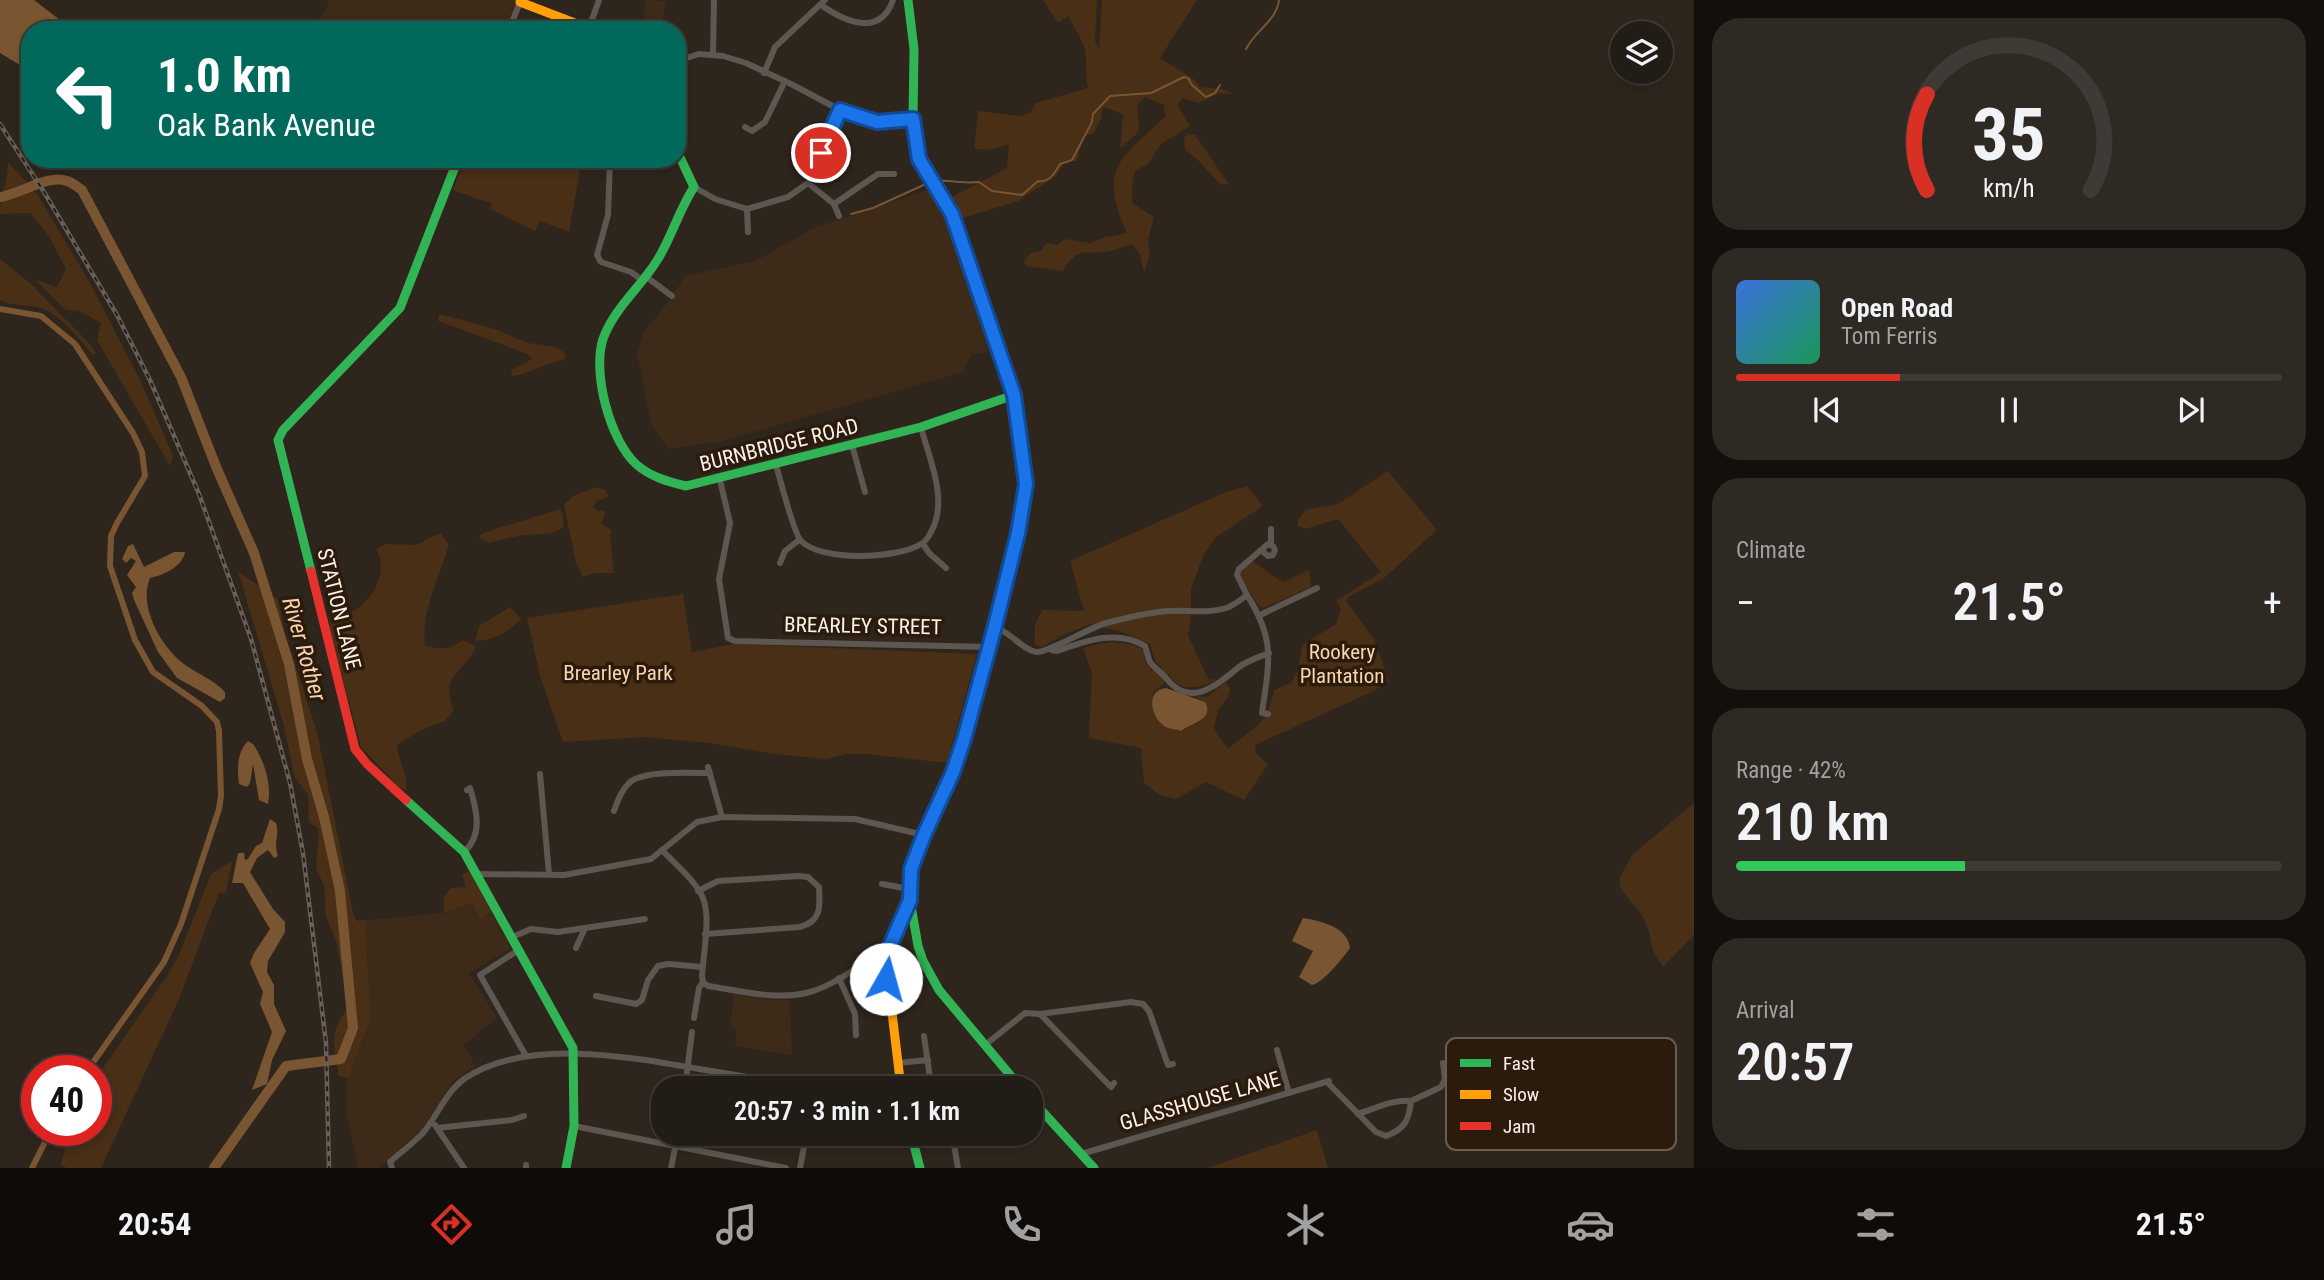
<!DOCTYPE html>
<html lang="en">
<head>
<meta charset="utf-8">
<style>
	:root { --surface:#221c16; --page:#2e2923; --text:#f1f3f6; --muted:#a2a1a1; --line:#3f3a35; --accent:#d93025 }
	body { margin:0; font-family:"Roboto Condensed",sans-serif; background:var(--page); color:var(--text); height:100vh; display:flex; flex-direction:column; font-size:26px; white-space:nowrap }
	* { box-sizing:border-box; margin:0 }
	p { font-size:23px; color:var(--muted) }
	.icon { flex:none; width:38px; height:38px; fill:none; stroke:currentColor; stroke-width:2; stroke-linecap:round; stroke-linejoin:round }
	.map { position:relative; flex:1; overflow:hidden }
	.panel { display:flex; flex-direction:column; gap:18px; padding:18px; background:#130f0c; width:630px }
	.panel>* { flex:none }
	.guide { position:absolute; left:21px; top:21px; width:665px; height:147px; border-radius:28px; box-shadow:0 4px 10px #0003,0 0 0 2px var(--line); background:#00695c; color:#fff; overflow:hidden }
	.buttons { position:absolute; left:1610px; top:21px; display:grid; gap:14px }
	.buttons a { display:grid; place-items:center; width:63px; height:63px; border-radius:50%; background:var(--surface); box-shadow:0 4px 10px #0003,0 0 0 2px var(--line); font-size:35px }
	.speed { position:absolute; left:21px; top:1055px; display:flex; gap:14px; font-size:35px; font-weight:700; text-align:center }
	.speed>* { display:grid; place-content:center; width:91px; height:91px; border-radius:50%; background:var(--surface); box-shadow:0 4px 10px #0003,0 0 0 2px var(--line); line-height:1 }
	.speed .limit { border:10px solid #d22; background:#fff; color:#111 }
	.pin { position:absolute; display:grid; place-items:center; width:60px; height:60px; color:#fff; margin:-30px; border:4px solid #fff; border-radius:50%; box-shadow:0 2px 7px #0007 }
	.me { position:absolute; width:77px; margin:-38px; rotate:7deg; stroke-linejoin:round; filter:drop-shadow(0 0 5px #0008) }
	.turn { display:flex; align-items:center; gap:24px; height:147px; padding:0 21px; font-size:32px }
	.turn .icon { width:91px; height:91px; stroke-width:2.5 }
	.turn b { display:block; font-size:49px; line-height:60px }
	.big { font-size:52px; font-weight:600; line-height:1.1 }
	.panel .widget { flex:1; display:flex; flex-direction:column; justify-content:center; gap:10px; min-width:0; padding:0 24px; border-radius:28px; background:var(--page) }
	.panel .dial { align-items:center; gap:0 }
	.dial svg { height:182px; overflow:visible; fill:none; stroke:var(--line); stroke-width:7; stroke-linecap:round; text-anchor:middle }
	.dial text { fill:var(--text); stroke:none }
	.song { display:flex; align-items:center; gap:21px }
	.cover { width:84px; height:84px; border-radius:10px; background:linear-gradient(135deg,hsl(220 70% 55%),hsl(150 70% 35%)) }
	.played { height:7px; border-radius:4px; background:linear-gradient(90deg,var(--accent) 30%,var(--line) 30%) }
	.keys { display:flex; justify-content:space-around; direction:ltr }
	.heat { display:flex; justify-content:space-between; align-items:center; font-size:38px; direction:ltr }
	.charge { height:10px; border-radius:5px; background:linear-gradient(90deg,#34c759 42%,var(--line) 0) }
	.trip { position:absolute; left:651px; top:1076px; width:392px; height:70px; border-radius:28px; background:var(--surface); box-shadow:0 4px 10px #0003,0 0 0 2px var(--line); font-weight:600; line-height:70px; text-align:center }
	.tabs { display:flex; height:112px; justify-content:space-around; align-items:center; background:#0e0b09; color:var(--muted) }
	.tabs .icon { width:49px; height:49px }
	.tabs .selected { color:var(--accent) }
	.tabs b { font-size:32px; color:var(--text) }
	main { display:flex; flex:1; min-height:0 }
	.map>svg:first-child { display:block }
</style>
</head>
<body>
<main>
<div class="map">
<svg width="1694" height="1168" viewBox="0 0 1694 1168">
	<rect width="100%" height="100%" fill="#2e251d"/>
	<g fill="#3e2a18">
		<path d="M330 0H518L506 30H314Z"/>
		<path d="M646 0 666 1 662 21 643 18Z"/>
		<path d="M930 189 950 221 989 351 972 355 963 372 719 442 668 449 651 424 637 352 645 330 669 301 685 276 755 261 814 228Z"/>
		<path d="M472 903 481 919 491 911 511 948 469 973 497 1018 464 1045 476 1067 454 1080 422 1129 379 1168H358L347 1115 346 1082 371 1018 365 920 444 913Z"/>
		<path d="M734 995 773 1000H790L792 1055 735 1046 737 1028 730 1027Z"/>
	</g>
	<g fill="#482f16">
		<path d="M1043 0H1097L1095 41 1099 48 1102 0H1197L1160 58 1195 80 1200 87 1222 89 1234 94 1220 93 1198 103 1183 98 1177 104 1190 126 1161 144 1148 164 1135 171 1132 186V203L1154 217 1148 240 1150 255 1144 273 1140 254 1131 244C1123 247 1113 251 1104 252 1080 254 1078 247 1063 271L1026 266 1024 262 1030 253 1041 251 1046 243 1057 245 1065 239 1090 243 1102 238 1127 233C1097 168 1121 158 1165 117L1164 105 1145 97 1137 105C1139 136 1145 126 1120 149L1123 114 1103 107 1101 119 1094 133 1083 136 1077 161 1066 160 1056 176 1018 201 960 219 952 197 1007 168 1009 144 990 150 974 149 978 111 1021 116 1030 113 1036 103 1088 88C1084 75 1088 61 1084 48 1081 37 1074 27 1068 16L1058 23Z"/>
		<path d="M1189 134 1195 135 1229 184 1221 185 1198 160 1185 150 1184 137Z"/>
		<path d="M465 159H582L569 232 540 221 535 231 490 209 492 204 453 190Z"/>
		<path d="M8 162 38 195 91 285 140 380 171 451 173 457 170 466 97 340 101 323 79 311 66 310 36 280 57 287 66 269 49 236 30 213 0 214C0 195 8 181 8 162Z"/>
		<path d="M0 259 30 283 89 343 96 353 92 355C83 341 59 315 44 309 30 304 14 307 0 300Z"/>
		<path d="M439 314 495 329 528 343 556 347 566 354 564 360C545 362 530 375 511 376L512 370 532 359 528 354 438 321Z"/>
		<path d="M1388 471 1437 530 1384 578 1348 597 1346 601 1374 639 1389 681 1374 691 1255 745 1256 753 1268 764 1244 800 1206 782 1176 799 1159 795 1144 783 1141 748 1089 738 1092 673 1083 648C1106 641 1122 639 1144 650L1145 661 1152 671 1162 668 1155 661 1150 644 1122 632 1091 624 1065 634 1042 647 1035 645V625L1042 610 1084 611 1070 561 1226 492 1247 486 1263 506 1216 537 1203 556 1191 589V617L1188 635 1208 679 1216 680C1200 689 1179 693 1169 674L1165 682 1153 693C1156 717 1155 724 1181 731L1201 721 1205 702 1193 696 1207 697 1226 682 1230 688 1228 697 1218 710 1214 729 1228 749C1254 728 1267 724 1274 690L1291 683 1298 669 1302 645 1336 624 1341 609 1336 601 1381 572 1338 519 1305 529 1298 526V520L1305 510 1338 504Z"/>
		<path d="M596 487 605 490 609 497 596 501 593 507 596 510 604 511 605 514 601 524 612 530 610 535 614 573H594L583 577 576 563 564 505 573 496Z"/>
		<path d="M560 509 563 515V527C552 537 538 533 524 535 512 537 501 540 489 543L479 537 483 533Z"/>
		<path d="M440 533 449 544C440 577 421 610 425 645 440 651 450 649 463 640L476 647C464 674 439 674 454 710L445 721 421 730 397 745C398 761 409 775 406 790L399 787 361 747 329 627 332 619C339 616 347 614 353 611 374 599 389 570 376 549L385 544 416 545Z"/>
		<path d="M1252 560C1254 563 1279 580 1283 582L1309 570 1311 586 1292 596 1263 608 1259 606 1240 578 1242 568Z"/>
		<path d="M238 571 278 600 285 635 317 732 354 917 358 921 365 920 371 1018 348 1078 339 1076C335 1049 327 1031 348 1009L337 944 326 916 324 886 316 868 319 829 309 822 308 794 295 778 283 723Z"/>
		<path d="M683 594 692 652 733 644 977 654 947 763 867 754H846L826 759 774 754 709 743 645 737 563 742 540 676 527 618Z"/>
		<path d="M510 607 521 619C510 632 492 641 475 641L479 626Z"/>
		<path d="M1694 803V935L1663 967 1653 951 1648 928 1641 914 1620 888V877L1632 855Z"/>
		<path d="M232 861 226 892 219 893 179 999 101 1168H67L61 1165 65 1148 60 1137 64 1131 96 1130V1078L169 973 179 955 211 874Z"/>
		<path d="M470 871 491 911 481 920 472 903 444 913V896L451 888 466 887 462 874Z"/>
		<path d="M1317 1130 1328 1168H1207Z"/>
	</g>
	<g fill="#7a5532">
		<path d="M0 0H34L60 20 63 30H30V71L0 53Z"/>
		<path d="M133 544 144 567 174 552H185C183 566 164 575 150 578 138 606 161 647 184 664 197 674 213 679 225 692V698L220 702 177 678 158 652 134 600 132 593 136 587 127 575 136 561 131 558 126 563 122 559 128 546Z"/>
		<path d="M1166 688 1205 702C1215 719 1192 723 1181 731 1176 729 1168 729 1164 726 1151 717 1145 690 1166 688Z"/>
		<path d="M248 741 253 744C264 760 272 784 268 804L259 800 253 764 250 783 247 787 239 784C237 769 237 752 248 741Z"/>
		<path d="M270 819 276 823C280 835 273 841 278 856L274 858 268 850 257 858 250 872 273 909 285 922V932L268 961 267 972 274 985V1004L286 1031 272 1060 267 1084 252 1090 272 1032 260 1004 263 992 250 963 254 953 270 929 243 883H232L238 853H244L245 860 248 859 256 846 262 843Z"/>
		<path d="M1303 918C1321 921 1348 927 1350 948 1342 959 1324 982 1312 985L1299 977 1313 951 1292 941Z"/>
	</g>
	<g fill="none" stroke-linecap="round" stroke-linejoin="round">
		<g stroke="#7a5532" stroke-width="2">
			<path d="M1246 49C1255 31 1277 20 1279 0"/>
			<path d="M937 181C952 180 965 184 979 182L992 191 1022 195 1038 181C1049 183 1055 173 1060 164L1072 160 1092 122 1093 114 1110 96 1151 93 1184 77 1188 78 1192 85 1206 97 1215 93 1220 85"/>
			<path d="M851 214 873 208 928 183"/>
		</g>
		<g stroke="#7a5532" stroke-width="6">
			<path d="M0 309 41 316 75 344 133 433 142 452 145 476 117 523 111 536 110 566 135 640 153 672 202 706 217 722 219 731 221 796 219 809 181 924 164 962 87 1071"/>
			<path d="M32 1168 51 1130"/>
		</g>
		<path stroke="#7a5532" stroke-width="10" d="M0 197C21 194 48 174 67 181 72 182 77 187 82 190L181 377 217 469 254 553 289 664 307 759 324 817 340 891 353 1028 341 1059 286 1066 214 1168"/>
		<g stroke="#5e5751" stroke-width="6">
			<path d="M821 5C844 21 880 38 893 0"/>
			<path d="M589 28 599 0"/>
			<path d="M509 30 520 2"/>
			<path d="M713 55 714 0"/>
			<path d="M677 61 699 54 723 56 746 63 793 85 840 110 877 122 913 119"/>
			<path d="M764 73 775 47 825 0"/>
			<path d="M745 127 752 131 765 122 785 81"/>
			<path d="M610 159 608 215 597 255 601 262 631 272 642 280"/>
			<path d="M808 183 834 204 839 216"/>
			<path d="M694 187 715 199 747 209 788 197 808 183 840 110"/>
			<path d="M834 204 878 174H894"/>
			<path d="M747 209 748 232"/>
			<path d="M645 276 672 296"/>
			<path d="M852 445 865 492"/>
			<path d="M776 465C780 479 794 534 801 541 822 562 897 559 921 544 925 542 929 536 931 532 949 500 929 459 921 427"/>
			<path d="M720 480 730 523 719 579 728 638 735 641 989 647"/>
			<path d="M923 544 929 553 946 568"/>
			<path d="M1271 545V529"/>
			<path d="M780 563 785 551 799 540"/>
			<path d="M1247 595 1237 575 1239 569 1268 544 1273 546 1275 550 1273 555 1268 556 1262 551"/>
			<path d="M1260 615 1317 588"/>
			<path d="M995 627C1010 632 1023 650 1036 652 1047 653 1089 628 1106 623 1126 618 1148 612 1170 611 1189 610 1211 614 1229 607 1235 604 1242 599 1247 595 1276 640 1269 663 1262 713L1268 714"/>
			<path d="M1051 650 1057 651C1086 641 1116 629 1145 646 1147 651 1148 658 1150 662 1154 668 1161 672 1166 678 1190 709 1217 685 1239 667 1247 661 1259 657 1269 653"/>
			<path d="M708 767 722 817"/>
			<path d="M540 774 549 874"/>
			<path d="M614 811C618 800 621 791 629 783 643 770 691 773 710 773"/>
			<path d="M662 850C675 864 695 880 703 898 711 917 703 956 702 976L703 982"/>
			<path d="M464 852C483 835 477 811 470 788L467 790"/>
			<path d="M475 874 564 875 651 859 697 822 722 817 855 819 924 835"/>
			<path d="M882 884 909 889"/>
			<path d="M698 891 718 881 799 876 808 877 819 887C820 906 822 921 800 927L705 934"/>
			<path d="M510 938 531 929 558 932 645 919"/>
			<path d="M576 948 585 928"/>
			<path d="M517 951 480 975 526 1056"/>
			<path d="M839 978 855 1014 856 1035"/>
			<path d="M703 982 708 986C741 991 777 1001 810 992 838 984 865 961 890 946"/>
			<path d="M596 996 636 1004 642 1000 648 980 658 966 668 964 702 967"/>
			<path d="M1040 1014 1111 1087 1114 1083"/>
			<path d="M694 1018 699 988 703 982"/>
			<path d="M924 1036 930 1078"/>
			<path d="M985 1045 1025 1013 1040 1014 1131 1002 1143 1004 1149 1011 1168 1065 1173 1064"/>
			<path d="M1277 1050 1289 1093"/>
			<path d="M898 1063 928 1060"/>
			<path d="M1327 1082 1376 1132 1386 1136C1405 1129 1409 1120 1411 1101L1441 1087 1445 1079 1443 1063"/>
			<path d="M685 1088 692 1032"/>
			<path d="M1358 1114C1374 1109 1394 1099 1411 1101"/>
			<path d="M435 1125 464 1168"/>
			<path d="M574 1126 786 1168"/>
			<path d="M437 1128 512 1120 524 1116"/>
			<path d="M952 1134 958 1168"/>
			<path d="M954 1142 993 1134"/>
			<path d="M1081 1154 1329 1081"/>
			<path d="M392 1168 390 1162C400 1153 412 1144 422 1134 437 1117 445 1093 464 1079 525 1037 631 1057 699 1069 736 1075 773 1081 809 1088"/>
			<path d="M526 1168V1165"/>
			<path d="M671 1168 678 1134"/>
			<path d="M800 1168 806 1136"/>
		</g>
		<g stroke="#30b455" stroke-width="9">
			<path d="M908 0 914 49 913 119 919 159 952 214 1014 395 1020 438"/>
			<path d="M677 151 694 187C679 210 672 236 658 259 641 287 614 308 603 339 592 373 610 441 637 465 651 477 669 482 686 486L921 427 1014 395"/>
			<path d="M311 571 278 440 283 430 400 308 458 159"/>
			<path d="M986 658 952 772 911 869 910 900 918 946 923 961 939 990 1021 1088"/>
			<path d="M406 800 464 852 573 1048 574 1126 566 1168"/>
			<path d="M1031 1099 1094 1168"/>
			<path d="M911 1134 920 1168"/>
		</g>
		<g stroke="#ff9f0a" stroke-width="9">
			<path d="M521 0 520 2 593 30"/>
			<path d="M986 658 1018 533 1026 484 1020 438"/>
			<path d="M901 1088 886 962 902 913 910 900"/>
		</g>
		<path stroke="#e5322d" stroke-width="9" d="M311 571 355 749 367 764 406 800"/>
		<defs>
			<path id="rail" d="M0 124 44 192 117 315 150 380 199 494 251 639 290 783 303 853 326 1043 329 1168"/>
		</defs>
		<use href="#rail" stroke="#67605a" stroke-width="4.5"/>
		<use href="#rail" stroke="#2b1b0d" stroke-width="2" stroke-dasharray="5" stroke-linecap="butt"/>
	</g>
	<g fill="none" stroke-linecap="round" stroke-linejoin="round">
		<defs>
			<path id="route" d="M821 153 840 110 877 122 913 119 919 159 952 214 1014 395 1026 484 1018 533 995 626 964 739 953 772 924 835 911 869 910 900 890 946 886 962V979"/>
		</defs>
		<use href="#route" stroke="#114b97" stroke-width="18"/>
		<use href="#route" stroke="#1a73e8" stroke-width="12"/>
	</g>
	<g text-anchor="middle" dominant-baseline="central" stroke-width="7" stroke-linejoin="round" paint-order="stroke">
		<g font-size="21" fill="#fdf2e8" stroke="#2b1b0d">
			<text transform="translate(779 445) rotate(-14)">BURNBRIDGE ROAD</text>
			<text transform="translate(339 609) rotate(76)">STATION LANE</text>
			<text transform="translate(863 626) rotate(1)">BREARLEY STREET</text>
			<text transform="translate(1200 1101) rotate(-16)">GLASSHOUSE LANE</text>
		</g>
		<g font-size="21" fill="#fbd4b2" stroke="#2b1b0d">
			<text x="1342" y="652">Rookery<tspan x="1342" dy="24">Plantation</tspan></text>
			<text x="618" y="673">Brearley Park</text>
		</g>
		<g font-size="23" font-style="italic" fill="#f9d2b0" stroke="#2b1b0d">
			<text transform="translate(304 649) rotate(74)">River Rother</text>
		</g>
	</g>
	<rect x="1446" y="1038" width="230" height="112" rx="10" fill="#2b1b0d" stroke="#6a5c4f" stroke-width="2"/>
	<rect x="1460" y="1059" width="31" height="8" fill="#30b455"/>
	<rect x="1460" y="1090" width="31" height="9" fill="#ff9f0a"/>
	<rect x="1460" y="1122" width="31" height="8" fill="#e5322d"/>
	<g font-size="19" fill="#fdf2e8">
		<text x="1503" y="1070">Fast</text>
		<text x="1503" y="1101">Slow</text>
		<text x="1503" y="1133">Jam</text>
	</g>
</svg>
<div class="buttons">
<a><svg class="icon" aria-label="layers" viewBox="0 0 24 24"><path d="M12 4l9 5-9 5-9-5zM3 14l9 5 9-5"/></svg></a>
</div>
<div class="speed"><div class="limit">40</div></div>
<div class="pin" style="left:821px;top:153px;background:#d93025"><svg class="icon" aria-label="arrive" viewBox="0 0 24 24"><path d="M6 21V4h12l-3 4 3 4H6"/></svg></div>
<svg class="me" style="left:886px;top:979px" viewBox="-20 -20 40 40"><circle r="19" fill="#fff"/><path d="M0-13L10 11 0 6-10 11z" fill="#1a73e8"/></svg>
<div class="trip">20:57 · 3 min · 1.1 km</div>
<div class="guide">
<div class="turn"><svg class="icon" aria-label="left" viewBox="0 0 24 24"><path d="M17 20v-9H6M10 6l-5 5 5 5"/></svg><div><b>1.0 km</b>Oak Bank Avenue</div></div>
</div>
</div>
<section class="panel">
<div class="widget dial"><svg viewBox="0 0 100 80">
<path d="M14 69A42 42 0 1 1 86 69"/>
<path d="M14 69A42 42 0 0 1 14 27" stroke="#d93025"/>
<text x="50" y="56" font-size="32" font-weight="700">35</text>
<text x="50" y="72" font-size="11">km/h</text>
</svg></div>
<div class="widget">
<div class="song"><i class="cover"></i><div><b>Open Road</b><p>Tom Ferris</p></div></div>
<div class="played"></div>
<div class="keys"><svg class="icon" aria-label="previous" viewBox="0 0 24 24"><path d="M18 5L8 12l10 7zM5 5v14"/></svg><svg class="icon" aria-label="pause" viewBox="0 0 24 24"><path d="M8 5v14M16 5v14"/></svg><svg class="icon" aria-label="next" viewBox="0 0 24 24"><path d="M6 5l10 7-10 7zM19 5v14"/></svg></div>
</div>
<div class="widget"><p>Climate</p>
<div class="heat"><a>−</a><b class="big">21.5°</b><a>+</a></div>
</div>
<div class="widget"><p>Range · 42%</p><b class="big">210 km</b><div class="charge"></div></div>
<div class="widget"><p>Arrival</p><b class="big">20:57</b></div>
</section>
</main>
<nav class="tabs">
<b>20:54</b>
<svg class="icon selected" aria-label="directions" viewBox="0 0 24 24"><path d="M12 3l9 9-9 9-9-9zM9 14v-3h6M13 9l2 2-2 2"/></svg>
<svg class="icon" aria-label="music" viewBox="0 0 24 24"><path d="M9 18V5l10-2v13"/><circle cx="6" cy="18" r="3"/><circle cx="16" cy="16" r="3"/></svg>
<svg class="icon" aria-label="phone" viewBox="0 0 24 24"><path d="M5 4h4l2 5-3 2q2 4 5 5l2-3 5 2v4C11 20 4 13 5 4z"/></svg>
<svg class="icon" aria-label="climate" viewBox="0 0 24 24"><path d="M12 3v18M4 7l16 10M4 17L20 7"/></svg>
<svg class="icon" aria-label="car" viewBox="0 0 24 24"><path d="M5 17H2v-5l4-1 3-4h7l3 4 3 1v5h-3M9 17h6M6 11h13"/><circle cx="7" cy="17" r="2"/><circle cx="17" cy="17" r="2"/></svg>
<svg class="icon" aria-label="filters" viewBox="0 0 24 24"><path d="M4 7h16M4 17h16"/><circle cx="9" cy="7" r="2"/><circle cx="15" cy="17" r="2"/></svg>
<b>21.5°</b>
</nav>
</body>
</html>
